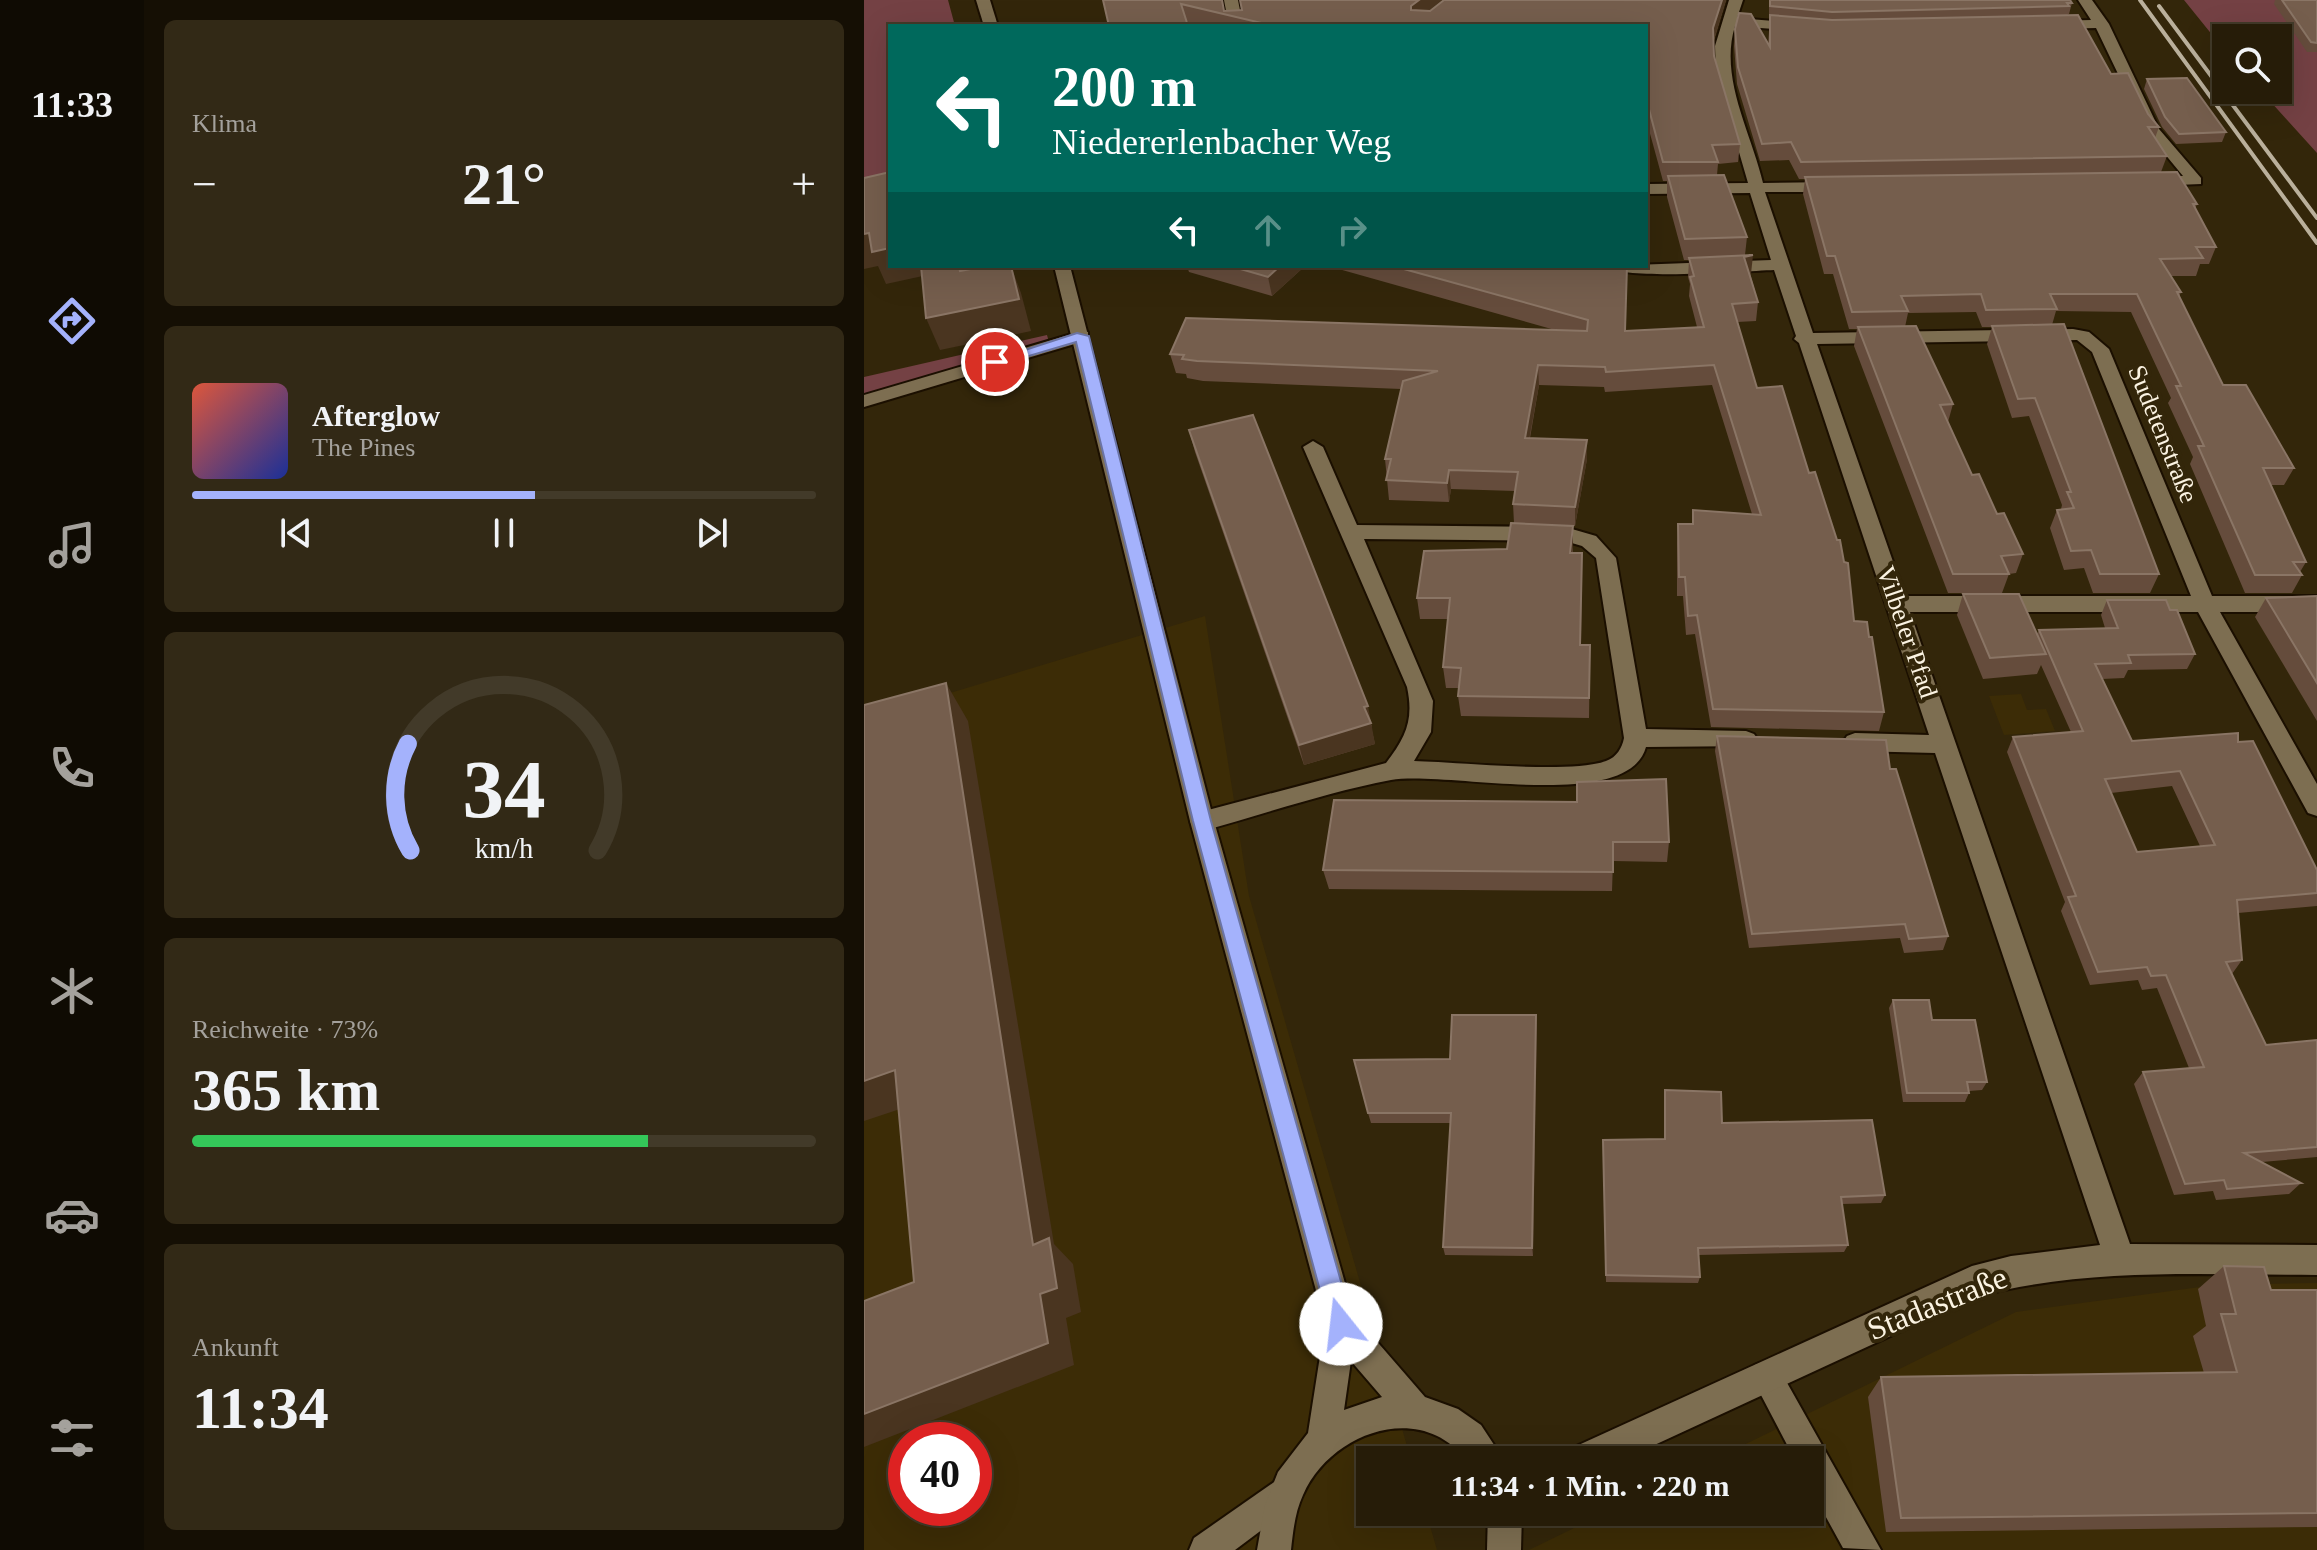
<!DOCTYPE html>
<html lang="de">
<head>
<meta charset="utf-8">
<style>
	:root { --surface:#261c08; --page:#322916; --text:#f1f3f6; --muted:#a4a19c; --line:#423a29; --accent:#a4b2fc }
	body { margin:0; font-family:"Times New Roman",serif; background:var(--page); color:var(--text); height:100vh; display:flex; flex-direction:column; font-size:30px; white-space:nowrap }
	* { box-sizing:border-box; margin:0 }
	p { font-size:26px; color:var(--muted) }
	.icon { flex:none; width:44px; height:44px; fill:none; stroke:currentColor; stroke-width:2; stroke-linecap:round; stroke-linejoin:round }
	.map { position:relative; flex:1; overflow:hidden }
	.panel { display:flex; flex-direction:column; gap:20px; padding:20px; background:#150f04; width:720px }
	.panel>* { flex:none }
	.top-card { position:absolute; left:24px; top:24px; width:760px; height:244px; border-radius:0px; box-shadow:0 8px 32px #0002,0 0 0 2px var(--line); background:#00695c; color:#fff; overflow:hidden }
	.fabs { position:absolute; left:1348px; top:24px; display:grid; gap:16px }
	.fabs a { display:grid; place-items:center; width:80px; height:80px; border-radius:0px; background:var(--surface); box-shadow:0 8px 32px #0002,0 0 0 2px var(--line); font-size:40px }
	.speed { position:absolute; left:24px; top:1422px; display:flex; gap:16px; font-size:40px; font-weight:700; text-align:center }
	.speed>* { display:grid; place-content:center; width:104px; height:104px; border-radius:50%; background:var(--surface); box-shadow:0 8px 32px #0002,0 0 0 2px var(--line); line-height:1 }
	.speed .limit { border:12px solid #d22; background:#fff; color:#111 }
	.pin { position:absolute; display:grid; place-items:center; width:68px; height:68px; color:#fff; margin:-34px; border:4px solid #fff; border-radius:50%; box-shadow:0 2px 8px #0007 }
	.me { position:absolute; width:88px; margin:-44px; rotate:344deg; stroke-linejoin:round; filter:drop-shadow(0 0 6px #0008) }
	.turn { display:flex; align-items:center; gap:28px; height:168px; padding:0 32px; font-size:36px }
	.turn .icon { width:104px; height:104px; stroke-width:2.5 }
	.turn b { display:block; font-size:56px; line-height:68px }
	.lanes { display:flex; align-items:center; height:76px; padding:0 32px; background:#0003; justify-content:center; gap:40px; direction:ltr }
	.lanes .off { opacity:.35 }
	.big { font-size:60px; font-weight:600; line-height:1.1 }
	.panel .card { flex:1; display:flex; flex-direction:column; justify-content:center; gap:12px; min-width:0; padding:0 28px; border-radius:12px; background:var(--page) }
	.panel .dial { align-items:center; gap:0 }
	.dial svg { height:208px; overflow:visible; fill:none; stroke:var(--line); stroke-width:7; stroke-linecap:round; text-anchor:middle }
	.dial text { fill:var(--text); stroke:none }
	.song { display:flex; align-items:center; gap:24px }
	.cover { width:96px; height:96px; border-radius:12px; background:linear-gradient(135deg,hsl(10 70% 55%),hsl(230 70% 35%)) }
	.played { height:8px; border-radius:4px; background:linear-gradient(90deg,var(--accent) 55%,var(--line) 55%) }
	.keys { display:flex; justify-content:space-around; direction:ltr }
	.heat { display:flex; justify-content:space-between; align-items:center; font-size:44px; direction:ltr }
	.charge { height:12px; border-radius:6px; background:linear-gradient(90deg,#34c759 73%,var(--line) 0) }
	.trip { position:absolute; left:492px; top:1446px; width:468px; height:80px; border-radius:0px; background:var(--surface); box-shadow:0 8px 32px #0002,0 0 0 2px var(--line); font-weight:600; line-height:80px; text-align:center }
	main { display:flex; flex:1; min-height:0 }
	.dock { display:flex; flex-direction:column; width:144px; justify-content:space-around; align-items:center; background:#0f0b03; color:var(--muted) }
	.dock .icon { width:56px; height:56px }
	.dock .current { color:var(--accent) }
	.dock b { font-size:36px; color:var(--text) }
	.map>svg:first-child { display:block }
</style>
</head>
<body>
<main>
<nav class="dock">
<b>11:33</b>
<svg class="icon current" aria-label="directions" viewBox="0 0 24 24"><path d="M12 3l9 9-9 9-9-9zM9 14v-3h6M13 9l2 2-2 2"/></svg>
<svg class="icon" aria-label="music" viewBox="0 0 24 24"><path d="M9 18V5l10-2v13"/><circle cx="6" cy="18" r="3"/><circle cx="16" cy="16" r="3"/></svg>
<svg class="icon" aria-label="phone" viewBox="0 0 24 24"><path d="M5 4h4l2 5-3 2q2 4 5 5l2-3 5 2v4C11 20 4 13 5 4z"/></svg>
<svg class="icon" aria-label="climate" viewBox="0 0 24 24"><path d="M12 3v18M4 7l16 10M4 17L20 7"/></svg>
<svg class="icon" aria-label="car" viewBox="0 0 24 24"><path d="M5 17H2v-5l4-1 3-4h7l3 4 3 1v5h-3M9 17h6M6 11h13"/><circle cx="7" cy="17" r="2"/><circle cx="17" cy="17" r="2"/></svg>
<svg class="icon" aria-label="filters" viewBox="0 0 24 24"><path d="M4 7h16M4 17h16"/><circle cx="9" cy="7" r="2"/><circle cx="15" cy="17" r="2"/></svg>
</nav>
<section class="panel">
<div class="card"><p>Klima</p>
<div class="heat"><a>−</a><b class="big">21°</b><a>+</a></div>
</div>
<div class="card">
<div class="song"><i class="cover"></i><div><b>Afterglow</b><p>The Pines</p></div></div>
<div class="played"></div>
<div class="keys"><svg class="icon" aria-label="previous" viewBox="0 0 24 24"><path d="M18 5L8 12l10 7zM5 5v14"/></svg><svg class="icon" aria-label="pause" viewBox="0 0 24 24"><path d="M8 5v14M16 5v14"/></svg><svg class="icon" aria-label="next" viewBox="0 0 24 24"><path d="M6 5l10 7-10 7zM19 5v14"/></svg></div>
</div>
<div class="card dial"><svg viewBox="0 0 100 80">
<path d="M14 69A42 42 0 1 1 86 69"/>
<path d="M14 69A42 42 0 0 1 13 28" stroke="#a4b2fc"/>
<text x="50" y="56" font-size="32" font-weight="700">34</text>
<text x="50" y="72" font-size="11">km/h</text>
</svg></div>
<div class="card"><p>Reichweite · 73%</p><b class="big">365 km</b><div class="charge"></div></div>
<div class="card"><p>Ankunft</p><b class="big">11:34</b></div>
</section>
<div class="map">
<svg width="1453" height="1550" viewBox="0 0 1453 1550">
	<rect width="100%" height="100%" fill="#33260a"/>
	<g fill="#3c2c06" fill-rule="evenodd">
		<path d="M341 616 385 896 547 1460H506V1512H562L573 1550H0V719ZM42 1440H110V1508H42Z"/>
		<path d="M1157 694 1163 710 1182 709 1191 731 1140 735 1125 696Z"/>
		<path d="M1453 1283V1550H665L743 1512H946V1460H849L1152 1312 1351 1285Z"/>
	</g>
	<g fill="#744144">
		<path d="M0 0H84L91 26H26V197L0 201Z"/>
		<path d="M1320 0H1453V153L1396 90H1414V38H1362V52Z"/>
		<path d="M183 335 186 346 0 400V377Z"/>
	</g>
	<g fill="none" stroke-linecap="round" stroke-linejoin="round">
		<defs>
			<path id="lane" d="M902 1361 913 1365 1017 1550 979 1548 946 1488V1460H931L887 1376 891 1365Z"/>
			<g id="street">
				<path d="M360 0H374L379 26H365Z"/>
				<path d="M865 0H879L873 18 935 23 942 27 935 31 871 26C855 78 887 132 899 183L972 182 980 187 972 192H901L949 333 1209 329 1225 332 1245 349 1348 596H1453V612H1356L1453 784V816L1444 813 1334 612H1046L1266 1244 1453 1245V1275C1337 1275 1223 1267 1111 1297L758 1460H703L708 1448 1108 1266 1147 1256 1236 1245 1071 753 991 751 983 748 979 742 983 736 991 733 1065 735 935 343 930 339 932 336 910 270C882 271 758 281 742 266L907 260 886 193 782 194V184L884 183 852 73 851 46ZM1213 340 1228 352 1327 596H1041L953 344Z"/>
				<path d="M1214 0H1228L1245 24 1295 129 1337 178V184L1288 186 1280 181 1288 176H1319L1281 130 1232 28 1188 29 1181 25 1188 21 1227 20Z"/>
				<path d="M218 331 224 332V340L0 407V395Z"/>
				<path d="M449 441 459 447 493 525 701 527 732 536 752 558 782 729 882 731 890 734 894 740 890 746 782 747C764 814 581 770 527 780 464 792 400 814 338 831L329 828 326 821 329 814 522 763C542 737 550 720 543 687L439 447ZM500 539 701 541 718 546 732 558 760 738C758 748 753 757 742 761 708 774 592 762 550 761L567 732 569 701Z"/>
				<path d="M423 1473 435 1478 440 1490 435 1502 371 1550H325L330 1538Z"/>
			</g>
			<g id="secondary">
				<path d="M112 0H126L134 26H120Z"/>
				<path d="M190 266H206L350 821 490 1315 561 1397 594 1409 617 1425 640 1460H602C556 1400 466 1433 439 1495 431 1512 429 1532 427 1550H393L401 1505 414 1472 444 1433 461 1324 326 821ZM487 1361 518 1397 480 1410Z"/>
				<path d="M624 1512H658L657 1550H623Z"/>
			</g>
		</defs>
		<use href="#lane" stroke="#1b0f00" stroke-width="4"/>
		<use href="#street" stroke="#1b0f00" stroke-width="4"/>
		<use href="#secondary" stroke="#1b0f00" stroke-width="4"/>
		<use href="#lane" fill="#7d6e51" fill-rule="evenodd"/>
		<use href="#street" fill="#7d6e51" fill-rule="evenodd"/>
		<use href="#secondary" fill="#7d6e51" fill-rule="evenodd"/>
		<g stroke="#bab09c" stroke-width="4">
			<path d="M1276 0 1453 243"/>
			<path d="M1295 6 1453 218"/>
		</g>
	</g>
	<g fill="#654c3c" fill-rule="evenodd">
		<path d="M239 0H358L360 11H566L580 0H862L850 40V56L876 144 874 162 854 164 853 175 883 237 881 255 894 302 892 321 873 322 893 388 990 621 1005 637 1020 712 1015 731 847 727 831 634 822 635 819 596H813V543L814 524H828L829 510 888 514 848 385 741 392 740 387 675 385 666 438 723 440V459L711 526H709V553H718L717 645H726L725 718 597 716 594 696 595 688H582L579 667 584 619H556L553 598 643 549 650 523 649 504 651 491 587 489 585 502 525 500 521 459 537 389 339 381 323 378 322 374 312 373 306 354 691 330 464 266H763L761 331 833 327 825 296 826 284 824 277 825 260H820L803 197V181H799L782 119V26H340Z"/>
		<path d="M905 0H1206L1208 3 1205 14 1203 15 1247 74 1295 127 1291 138 1303 156 1297 172 1333 204 1331 209 1352 247 1345 264H1336L1332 276H1307L1317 292 1315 297 1359 385 1430 468 1420 485H1407L1442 562 1436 572 1438 575 1428 593H1381L1326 464 1329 457 1304 403 1307 398 1267 312 1192 311 1188 325 1295 574 1286 593H1229L1220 568 1200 570 1186 528 1193 510 1197 509 1198 505 1165 416 1148 418 1123 344 1128 327H1118L1112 312 1044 313 1041 327 1089 404 1084 422 1108 475 1159 554 1152 573 1145 574 1138 593H1084L990 346 993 329H985L969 274H960L939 194 941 179H935L925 160 896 161 873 84 870 46 871 29 904 45 906 18H905Z"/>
		<path d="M1411 0H1453V52H1443L1410 4Z"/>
		<path d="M1283 79 1362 132 1358 142 1312 144 1298 127 1280 89Z"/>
		<path d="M323 266H441L408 296 325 272Z"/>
		<path d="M325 430 508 726 507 727 511 744 440 765 331 452Z"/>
		<path d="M1099 594 1173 634 1175 630 1241 628 1237 615 1243 600 1306 610 1331 654 1323 669 1264 670 1260 678 1238 679 1268 741 1374 742 1453 870V906L1374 913 1378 960 1368 974 1402 1045 1453 1040V1157L1398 1162 1437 1183 1425 1194 1352 1200 1349 1191 1310 1195 1270 1084 1279 1072 1325 1068 1293 988 1278 990 1274 980 1226 985 1197 911 1201 902 1143 752 1149 737 1207 732 1177 665 1173 674 1119 679 1093 615ZM1308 786 1336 846 1273 852 1247 793Z"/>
		<path d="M1453 596V721L1391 617 1402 598Z"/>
		<path d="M853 736 1026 769 1084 936 1079 950 1040 953 1036 938 885 948 851 751Z"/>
		<path d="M713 802 805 842 803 862 749 861 748 891 465 889 459 870Z"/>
		<path d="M1029 1000 1068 1020 1123 1082 1118 1090 1105 1091V1093L1101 1102H1039L1025 1008Z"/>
		<path d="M672 1015 669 1256 581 1255 579 1247 587 1123H507L504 1113 586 1059Z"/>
		<path d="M801 1090 858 1123 1021 1195 1017 1203 978 1204 984 1245 980 1252 834 1255 836 1277 834 1283 742 1282 739 1140 800 1139Z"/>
		<path d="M1360 1266 1407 1290H1453V1527L1022 1532 1004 1397 1017 1377 1340 1373 1329 1336 1342 1326 1334 1289Z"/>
	</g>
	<g fill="#4a3520">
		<path d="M555 0H578L549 24V26L547 6Z"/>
		<path d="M858 0H862L848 46 849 28Z"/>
		<path d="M5 233 26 248V266H65L68 274 22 284 14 266 0 269V234Z"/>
		<path d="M889 255 887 274 878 276 880 257Z"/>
		<path d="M147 266 157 293 167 331 76 350 62 318Z"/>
		<path d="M416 266H441L408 296 404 277Z"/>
		<path d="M674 365 675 385 662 457 661 438Z"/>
		<path d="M723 440V459L711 526V507Z"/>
		<path d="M585 470 587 489 585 502 583 483Z"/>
		<path d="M709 526V547L706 573V553Z"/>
		<path d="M82 683 104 721 190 1244 209 1264 217 1312 202 1318 210 1365 0 1447V1414L169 1245Z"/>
		<path d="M504 706 511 744 440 765 435 745Z"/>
		<path d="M672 1015 673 1026 669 1256 668 1248Z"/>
		<path d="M31 1070 60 1101 0 1121V1081Z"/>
	</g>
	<g fill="#755e4d" stroke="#8a7565" stroke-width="2" fill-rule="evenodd">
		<path d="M239 0H358L360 11 378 10 376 0H555L547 6V10L566 11 580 0H858L849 28 850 56 876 144 848 145 854 162H799L782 98V26H410L317 4 324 26H245Z"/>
		<path d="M906 0H1206L1208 3H1203L1205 6 968 12 906 6Z"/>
		<path d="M1418 0H1453V43L1447 42Z"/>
		<path d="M875 13 887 14 906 47V15L968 20 1214 15 1247 74 1264 73 1284 114 1295 127H1284L1303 156 937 162 927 142 898 144 874 67 871 29Z"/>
		<path d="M1323 78 1362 132 1315 134 1301 117 1283 79Z"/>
		<path d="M26 172V248L8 252 5 233 0 234V178Z"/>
		<path d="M1313 172 1333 204H1329L1352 247H1332L1339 258 1296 259 1317 292H1313L1359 385H1382L1430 468H1399L1442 562H1429L1438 575H1391L1334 446H1340L1312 386H1317L1273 294H1186L1193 309 1122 310 1117 294 1037 296 1044 311 988 312 971 256H963L941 177Z"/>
		<path d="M860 175 883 237 821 239 804 176Z"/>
		<path d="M889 255 880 257 894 302 868 304 893 388 918 386 945 473 951 472 973 540H976L980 562 984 563 990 621 1003 622 1005 637H1008L1020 712 849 709 833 615 824 616 821 577H815L814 524H829V510L897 515 850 365 742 372 741 367 674 365 661 438 723 440 711 507 649 504 654 472 585 470 583 483 522 480 527 459H521L539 381 574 371 333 361 318 359 320 355 306 354 322 318 723 331 724 320 529 266H763L761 331 840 327 826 277 830 276 825 258Z"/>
		<path d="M57 266H95L96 271 122 266H147L155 299 62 318Z"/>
		<path d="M366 266H416L404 277Z"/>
		<path d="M1200 324 1295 574H1236L1227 550 1207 551 1193 510 1210 508 1203 492H1207L1171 398 1154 399 1128 326Z"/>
		<path d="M1052 326 1089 404 1076 405 1108 475 1115 474 1133 514 1140 513 1159 554 1137 556 1145 574H1089L994 327Z"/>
		<path d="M389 415 504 706 500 707 507 723 435 745 325 430Z"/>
		<path d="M647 523 709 526 706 553H718L716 645H726L725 698 594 696 597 668 579 667 586 598H553L560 551 643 549Z"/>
		<path d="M1099 594H1155L1182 654 1126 658Z"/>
		<path d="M1453 596V683L1402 598Z"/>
		<path d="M1243 600H1302L1306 610H1313L1331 654 1264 655 1267 663 1231 664 1268 741 1374 733V742L1389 741 1453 870V893L1373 900 1378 960 1362 962 1402 1045 1453 1040V1147L1380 1153 1437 1183 1363 1189 1360 1180 1321 1184 1279 1072 1340 1067 1302 975 1287 976 1283 967 1234 972 1204 897 1212 896 1149 737 1219 731 1175 630 1254 628ZM1316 771 1351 845 1273 852 1241 779Z"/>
		<path d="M82 683 169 1245 185 1238 193 1288 176 1294 184 1343 0 1414V1301L50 1282 31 1070 0 1081V705Z"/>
		<path d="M853 736 1022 740 1026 769H1032L1084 936 1045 939 1041 924 888 934Z"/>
		<path d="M802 779 805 842H749V872L459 870 470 800 713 802V782Z"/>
		<path d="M1029 1000H1065L1068 1020H1111L1123 1082H1103L1105 1093H1043Z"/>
		<path d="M588 1015H672L668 1248 579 1247 587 1113H504L490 1060 586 1059Z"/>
		<path d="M801 1090 857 1092 858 1123 1008 1120 1021 1195 977 1197 984 1245 834 1248 836 1277 742 1275 739 1140 801 1139Z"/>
		<path d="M1360 1266 1400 1267 1407 1290H1453V1513L1037 1518 1017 1377 1373 1372 1357 1314H1372Z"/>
	</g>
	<path fill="#a4b2fc" stroke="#6b74a4" stroke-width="2" d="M213 333 225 336 347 821 489 1324 486 1332 477 1336 468 1332 465 1324 329 821 212 342 131 366 124 362Z"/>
	<g text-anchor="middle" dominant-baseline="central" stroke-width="8" stroke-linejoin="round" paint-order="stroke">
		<g font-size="26" fill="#fbf3e2" stroke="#33260a">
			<text transform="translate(1299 434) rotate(68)">Sudetenstraße</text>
			<text transform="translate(1043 632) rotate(71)">Vilbeler Pfad</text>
		</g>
		<g font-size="32" fill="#fbf3e2" stroke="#33260a">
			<text transform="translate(1073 1303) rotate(-22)">Stadastraße</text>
		</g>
	</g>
</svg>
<div class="fabs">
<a><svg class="icon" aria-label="search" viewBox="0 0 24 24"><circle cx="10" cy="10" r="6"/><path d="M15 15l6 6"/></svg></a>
</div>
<div class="speed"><div class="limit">40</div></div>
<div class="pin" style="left:131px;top:362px;background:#d93025"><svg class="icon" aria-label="arrive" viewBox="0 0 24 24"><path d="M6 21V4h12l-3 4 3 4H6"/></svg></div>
<svg class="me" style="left:477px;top:1324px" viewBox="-20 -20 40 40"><circle r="19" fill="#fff"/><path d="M0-13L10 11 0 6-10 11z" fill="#a4b2fc"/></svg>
<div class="trip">11:34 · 1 Min. · 220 m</div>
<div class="top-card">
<div class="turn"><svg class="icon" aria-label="left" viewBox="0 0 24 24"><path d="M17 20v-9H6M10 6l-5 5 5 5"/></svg><div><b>200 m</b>Niedererlenbacher Weg</div></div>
<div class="lanes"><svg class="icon" aria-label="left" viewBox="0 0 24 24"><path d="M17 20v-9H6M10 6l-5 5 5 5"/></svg><svg class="icon off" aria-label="ahead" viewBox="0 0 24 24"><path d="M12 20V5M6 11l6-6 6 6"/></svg><svg class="icon off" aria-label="right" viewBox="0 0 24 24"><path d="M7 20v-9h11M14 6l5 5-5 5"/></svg></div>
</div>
</div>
</main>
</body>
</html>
